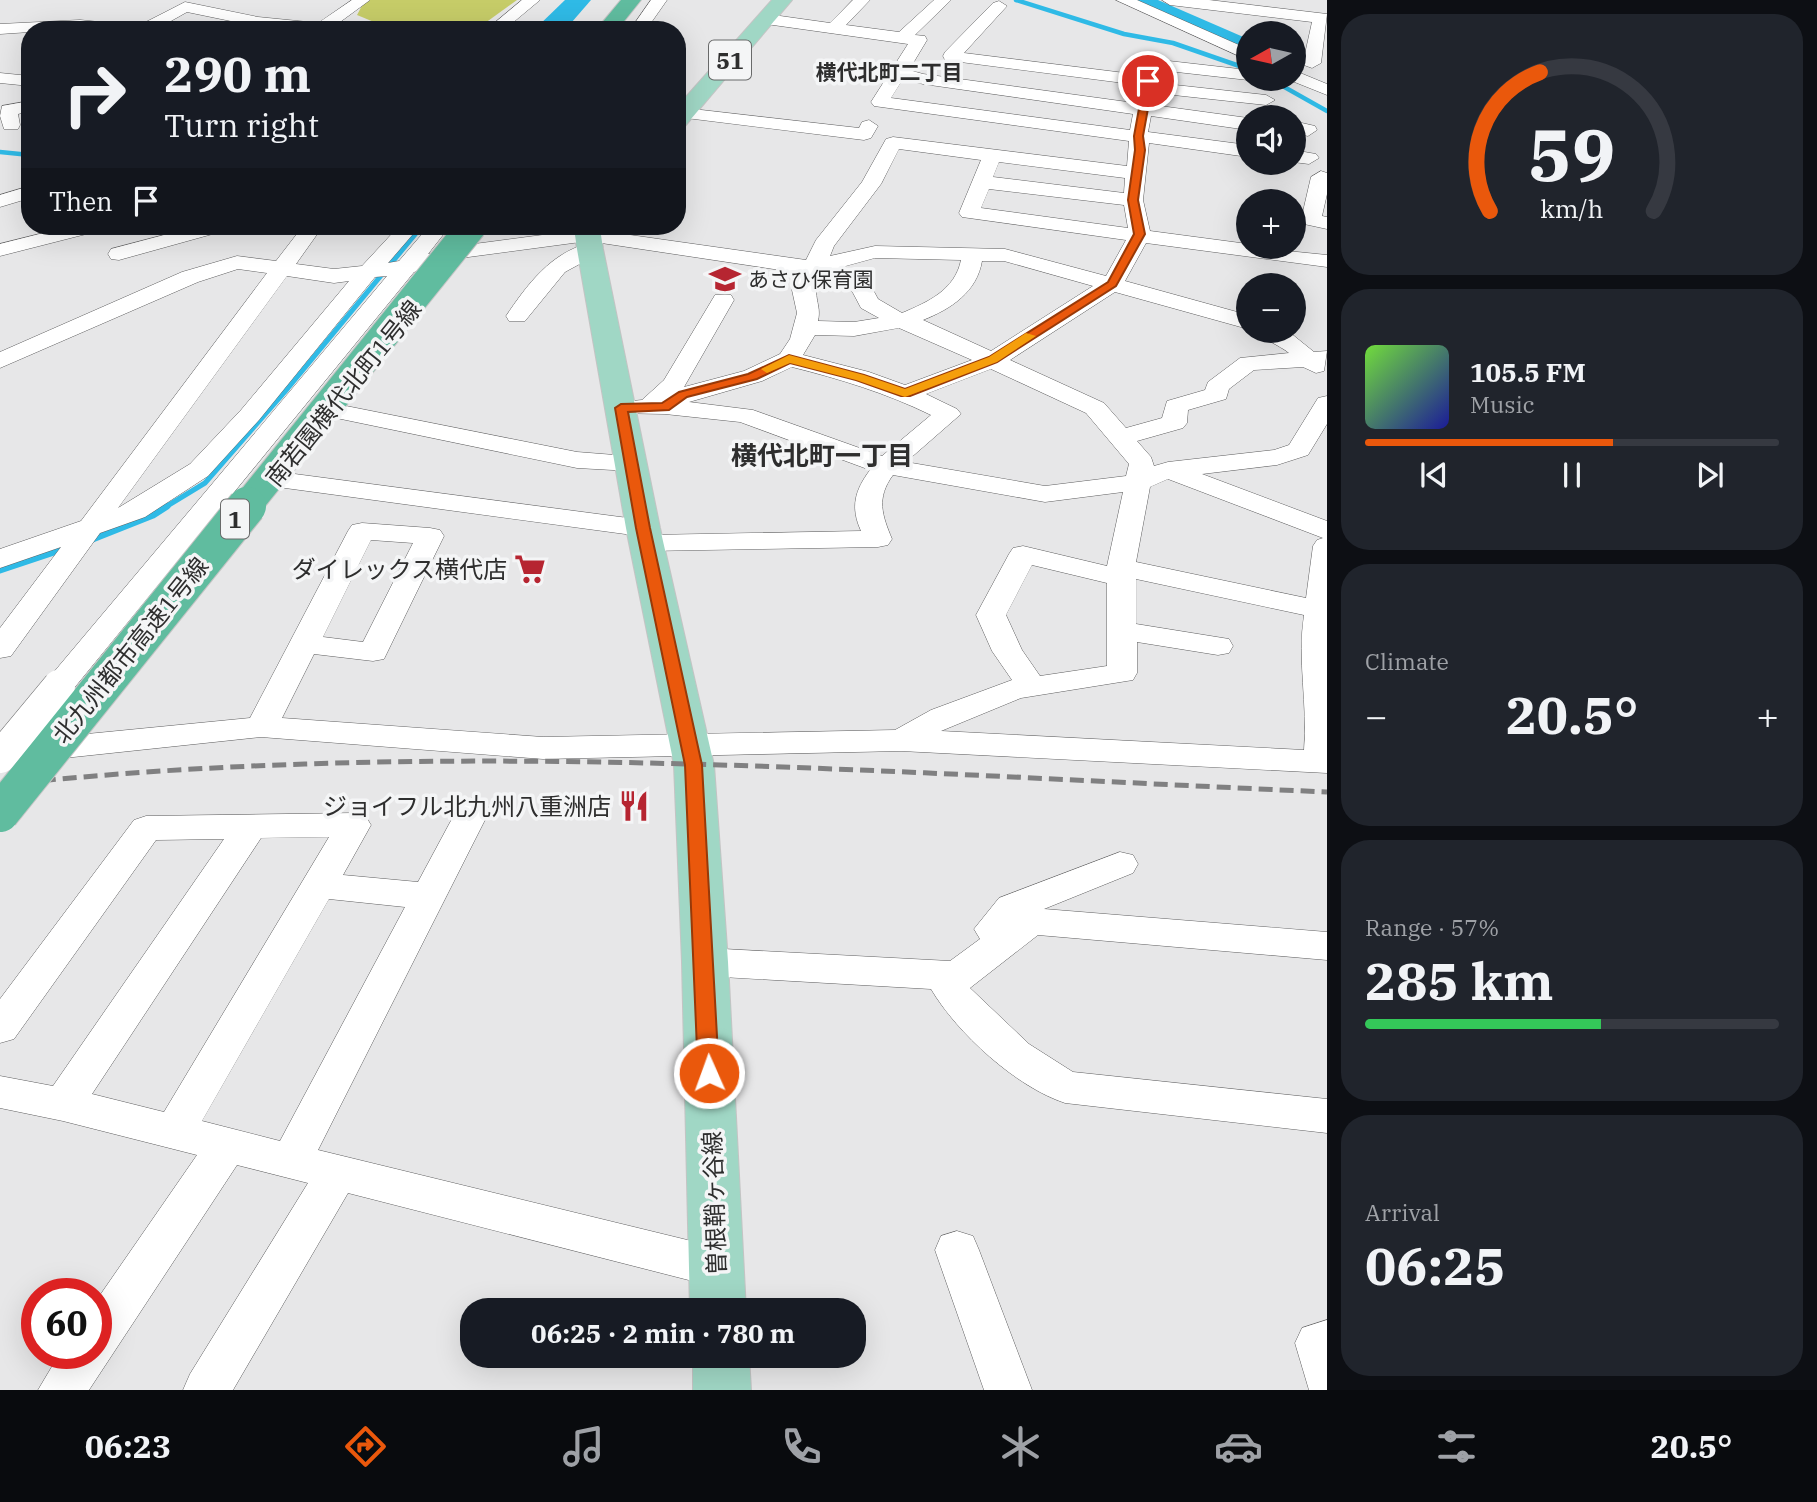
<!DOCTYPE html>
<html lang="en">
<head>
<meta charset="utf-8">
<style>
	:root { --surface:#171b24; --page:#20242c; --text:#f1f3f6; --muted:#9ea1a6; --line:#363941; --accent:#ea580c }
	body { margin:0; font-family:"IBM Plex Serif","Noto Sans JP",serif; background:var(--page); color:var(--text); height:100vh; display:flex; flex-direction:column; font-size:26px; white-space:nowrap }
	* { box-sizing:border-box; margin:0 }
	p { font-size:23px; color:var(--muted) }
	.icon { flex:none; width:38px; height:38px; fill:none; stroke:currentColor; stroke-width:2; stroke-linecap:round; stroke-linejoin:round }
	.map { position:relative; flex:1; overflow:hidden }
	.side { display:flex; flex-direction:column; gap:14px; padding:14px; background:#0d0f14; width:490px }
	.side>* { flex:none }
	.top-card { position:absolute; left:21px; top:21px; width:665px; height:214px; border-radius:28px; box-shadow:0 7px 28px #0002; background:#171b24; color:var(--text); overflow:hidden }
	.needle { width:46px; rotate:262deg }
	.tools { position:absolute; left:1236px; top:21px; display:grid; gap:14px }
	.tools a { display:grid; place-items:center; width:70px; height:70px; border-radius:50%; background:var(--surface); box-shadow:0 7px 28px #0002; font-size:35px }
	.speed { position:absolute; left:21px; top:1278px; display:flex; gap:14px; font-size:35px; font-weight:700; text-align:center }
	.speed>* { display:grid; place-content:center; width:91px; height:91px; border-radius:50%; background:var(--surface); box-shadow:0 7px 28px #0002; line-height:1 }
	.speed .limit { border:10px solid #d22; background:#fff; color:#111 }
	.pin { position:absolute; display:grid; place-items:center; width:60px; height:60px; color:#fff; margin:-30px; border:4px solid #fff; border-radius:50%; box-shadow:0 2px 7px #0007 }
	.me { position:absolute; width:77px; margin:-38px; rotate:358deg; stroke-linejoin:round; filter:drop-shadow(0 0 5px #0008) }
	.turn { display:flex; align-items:center; gap:24px; height:147px; padding:0 28px; font-size:32px }
	.turn .icon { width:91px; height:91px; stroke-width:2.5 }
	.turn b { display:block; font-size:49px; line-height:60px }
	.then { display:flex; align-items:center; height:66px; padding:0 28px; background:#0003; gap:14px; font-size:26px }
	.big { font-size:52px; font-weight:700; line-height:1.1 }
	.side .widget { flex:1; display:flex; flex-direction:column; justify-content:center; gap:10px; min-width:0; padding:0 24px; border-radius:28px; background:var(--page) }
	.side .dial { align-items:center; gap:0 }
	.dial svg { height:182px; overflow:visible; fill:none; stroke:var(--line); stroke-width:7; stroke-linecap:round; text-anchor:middle }
	.dial text { fill:var(--text); stroke:none }
	.song { display:flex; align-items:center; gap:21px }
	.cover { width:84px; height:84px; border-radius:10px; background:linear-gradient(135deg,hsl(100 70% 55%),hsl(240 70% 35%)) }
	.played { height:7px; border-radius:4px; background:linear-gradient(90deg,var(--accent) 60%,var(--line) 60%) }
	.keys { display:flex; justify-content:space-around; direction:ltr }
	.heat { display:flex; justify-content:space-between; align-items:center; font-size:38px; direction:ltr }
	.charge { height:10px; border-radius:5px; background:linear-gradient(90deg,#34c759 57%,var(--line) 0) }
	.trip { position:absolute; left:460px; top:1298px; width:406px; height:70px; border-radius:28px; background:var(--surface); box-shadow:0 7px 28px #0002; font-weight:700; line-height:70px; text-align:center }
	.dock { display:flex; height:112px; justify-content:space-around; align-items:center; background:#090b0e; color:var(--muted) }
	.dock .icon { width:49px; height:49px }
	.dock .active { color:var(--accent) }
	.dock b { font-size:32px; color:var(--text) }
	main { display:flex; flex:1; min-height:0 }
	.map>svg:first-child { display:block }
</style>
</head>
<body>
<main>
<div class="map">
<svg width="1327" height="1390" viewBox="0 0 1327 1390">
	<rect width="100%" height="100%" fill="#e7e7e8"/>
	<path fill="#c6cc68" d="M365 0H517L481 26 467 29 374 22 357 15Z"/>
	<g fill="#2fbae6">
		<path d="M565 0H591L565 30H534Z"/>
		<path d="M1135 0H1158L1248 39V51Z"/>
	</g>
	<g fill="none" stroke-linecap="round" stroke-linejoin="round">
		<g stroke="#2fbae6" stroke-width="4.5">
			<path d="M1016 0 1124 34 1173 43 1248 69"/>
			<path d="M1270 79 1327 111"/>
			<path d="M0 152 30 155"/>
		</g>
		<g stroke="#2fbae6" stroke-width="5">
			<path d="M96 230 113 226"/>
			<path d="M164 508 205 483 288 388 422 226"/>
		</g>
		<g stroke="#2fbae6" stroke-width="7">
			<path d="M90 540 153 515 167 506"/>
			<path d="M0 570 66 548"/>
		</g>
		<defs>
			<g id="minor">
				<path d="M352 0H370L336 25 344 30H290L255 26 187 12 155 30H30V32L0 34V24L80 20 129 25 144 23 185 2 258 17 318 23Z"/>
				<path d="M522 0H540L504 30H486Z"/>
				<path d="M651 0H667L646 30H630Z"/>
				<path d="M853 0H870L846 25 899 32 934 0H951L915 35 925 36 927 40 909 70 923 74 1135 103 1139 85 945 60 943 56 945 52 993 3 999 1 1007 6 964 53 1141 75 1143 60 1152 55 1160 60 1248 70V79H1254L1248 80 1159 70 1157 83 1266 95 1275 100 1266 105 1155 93 1153 105 1248 118V130L1151 116 1148 132 1248 145V157L1149 143 1143 200 1150 231 1248 244V247L1327 255V267L1146 243 1125 281 1248 315V329L1115 292 1010 360 1104 403 1126 428 1162 418 1167 401 1205 390 1208 382 1240 358 1289 353C1279 345 1262 339 1257 331H1288L1314 352 1327 351 1324 371 1316 373 1303 367 1254 370 1229 389 1226 399 1188 410 1187 423 1183 428 1137 441 1151 457 1154 466 1168 462 1274 450 1289 445 1318 398 1327 396V424L1308 455 1277 465 1202 474 1327 521V773L901 751 543 759 261 737 36 761 24 758 20 750 24 742 36 739 250 718 348 531 352 525 362 523 430 528 440 530 444 536 384 659 373 661 314 654 282 718 543 737 895 730 931 710 1012 680 992 651 976 615 1009 554 1013 548 1023 546 1107 566 1123 492 1045 502 893 475C876 498 882 515 892 539L888 545 878 547 646 551 636 549 632 543 640 536 263 485 259 479 263 473 272 471 643 520 653 522 657 528 650 535 861 531C850 507 855 490 870 470L740 422 665 414 612 413 609 408 612 403 642 400 664 380 715 295H731L734 300 684 387 744 371 780 354 790 339 797 313 792 290 800 273 588 241 461 258 414 272 70 693 59 696 48 693 43 686 48 679 387 276 375 277 259 420 208 476 145 517 100 533 11 656 0 658V628L61 547 0 568V549L81 521 267 273 238 269 198 282 0 368V352L182 272 237 256 276 261 303 226H323L296 264 334 269 362 266 399 226H420L388 263 399 261 429 226H450L428 254 459 246 588 229 806 260 816 240 862 182 886 139 893 137 1127 166 1129 141 874 106 871 102 908 44 766 24 758 19 766 14 830 23ZM903 79 923 84 1133 114 1130 130 891 98ZM899 149 981 160 959 213 962 217 1126 240 1106 276 1005 249 875 246 830 256 834 246 881 184ZM999 162 1125 178 1124 193 993 177ZM989 189 1124 205 1128 228 981 208ZM875 258 961 260C955 290 928 302 902 313L878 299 869 282 835 269ZM982 261H1004L1093 286 991 351 923 320C951 309 977 292 982 261ZM287 276 334 283 349 281 241 410 190 464 118 508ZM820 278 852 291 861 308 879 318 854 322 818 321C822 303 811 298 820 278ZM899 328 972 360 905 385 869 372 803 355 815 335 854 336ZM792 367C840 379 886 393 931 415L882 456 753 410 689 402 762 381ZM991 369 1086 413 1129 464 1126 476 1045 486 906 462 961 414 957 409 926 394ZM1168 479 1323 538 1317 540 1313 546 1306 598 1136 562 1150 487ZM371 540 413 543 363 642 323 637ZM1032 565 1107 583V666L1040 676 1022 650 1006 615ZM1136 579 1304 615C1297 660 1308 705 1304 750L941 731 1021 698 1133 680 1137 673V642L1218 655 1229 653 1233 646 1229 639 1136 624Z"/>
				<path d="M1116 0H1137L1248 49V60Z"/>
				<path d="M1162 0H1209L1327 14 1321 63 1312 68 1293 61V50L1305 54 1312 22 1170 5Z"/>
				<path d="M1293 70 1327 84V95L1287 79H1293Z"/>
				<path d="M0 73 30 76V86L0 83Z"/>
				<path d="M30 101V111L18 114 20 125 18 129H4L0 116 2 106Z"/>
				<path d="M684 108 859 128 862 122 869 120 878 126 871 138 864 140 678 117 677 110Z"/>
				<path d="M1293 121 1315 126 1317 130 1308 136 1293 133Z"/>
				<path d="M1293 150 1316 154 1319 158 1309 164 1293 162Z"/>
				<path d="M1321 171 1327 173V194L1322 216 1327 217V229L1304 224 1301 220 1311 177Z"/>
				<path d="M30 186V198L0 207V195Z"/>
				<path d="M71 226H105L102 230 0 256V244Z"/>
				<path d="M115 226H144L141 230H118Z"/>
				<path d="M198 226H230L227 230 119 260 111 259 108 254 111 249Z"/>
				<path d="M590 243 598 244 601 249 598 254 565 272 525 321H509L506 316C527 285 551 252 590 243Z"/>
				<path d="M326 402 577 452 640 457 644 463 640 469 631 471 577 468 317 414 314 409 317 404Z"/>
				<path d="M473 798 485 802 490 810 318 1150 716 1247 732 1253 738 1267 732 1281 716 1287 348 1193 233 1390H183L190 1374 308 1183 237 1165 89 1390H38L60 1353H96V1301L197 1155 63 1121 0 1108V1076L53 1086 224 839 156 840 14 1039 0 1043V999L134 820 146 816 354 813 366 817 371 825 343 875 418 882 461 802ZM329 837 164 1112 92 1094 261 838ZM329 899 405 907 280 1141 202 1121Z"/>
				<path d="M1120 852 1133 855 1138 864 1133 873 1044 909 1327 932V960L1038 935 970 988 1029 1044 1073 1072 1327 1099V1133L1065 1103C1016 1087 957 1033 931 989L705 976 692 972 686 962 692 952 705 948 950 961 980 939 974 929 999 898Z"/>
				<path d="M957 1231 973 1236 979 1250 1032 1390H984L935 1250 941 1236Z"/>
				<path d="M1327 1320V1390H1309L1295 1343 1302 1328Z"/>
			</g>
			<g id="major">
				<path d="M772 0H792L685 126 677 128V107Z"/>
				<path d="M579 226H605L601 235 603 249 660 528 714 765 728 962 746 1311H690L682 962 674 765 626 528 577 249 575 235Z"/>
				<path d="M693 1356H749L751 1390H693Z"/>
			</g>
			<path id="highway" d="M621 0H641L617 30H596Z"/>
		</defs>
		<use href="#minor" stroke="#5e5e5f" stroke-width="1"/>
		<use href="#major" stroke="#c4c4c4" stroke-width="2"/>
		<use href="#highway" stroke="#c4c4c4" stroke-width="2"/>
		<use href="#minor" fill="#fff" fill-rule="evenodd"/>
		<use href="#major" fill="#a0d7c5" fill-rule="evenodd"/>
		<use href="#highway" fill="#60bc9f" fill-rule="evenodd"/>
		<path stroke="#808081" stroke-width="5" stroke-dasharray="14 7" stroke-linecap="butt" d="M0 785C441 737 886 773 1327 792"/>
		<defs>
			<path id="minor-bridge" d="M0 757 59 686"/>
			<path id="highway-bridge-far1" d="M245 508 472 226"/>
			<path id="highway-bridge" d="M0 813 247 506"/>
		</defs>
		<use href="#minor-bridge" stroke="#5e5e5f" stroke-width="33" stroke-linecap="butt"/>
		<use href="#highway-bridge-far1" stroke="#c4c4c4" stroke-width="31" stroke-linecap="butt"/>
		<use href="#highway-bridge" stroke="#c4c4c4" stroke-width="40" stroke-linecap="butt"/>
		<use href="#minor-bridge" stroke="#fff" stroke-width="32"/>
		<use href="#highway-bridge-far1" stroke="#60bc9f" stroke-width="29"/>
		<use href="#highway-bridge" stroke="#60bc9f" stroke-width="38"/>
	</g>
	<path fill="#ea580c" stroke="#983908" stroke-width="2" d="M1148 79 1153 81 1143 136 1145 150 1138 200 1145 234 1116 286 997 362 910 396H901L856 380 790 363 757 379 687 397 669 410 628 412 650 528 702 765 719 1073 716 1078 709 1081 701 1078 698 1073 685 765 636 528 615 408 621 404 662 403 679 392 748 374 789 355 864 375 905 389 989 357 1108 282 1134 234 1128 200 1135 150 1134 136 1144 81Z"/>
	<path fill="#f59e0b" d="M1026 333 1036 336 997 362 905 397 856 380 790 363 767 373 761 369 789 355 864 375 905 389 989 357Z"/>
	<defs>
		<symbol id="school-bare" viewBox="-9 -9 18 18"><path d="M0-5L7-2L0 1L-7-2ZM-4 1L0 2.5L4 1V4Q0 6-4 4Z" fill="#b62531" stroke="#f4f5f6" stroke-width="2.5" paint-order="stroke"/></symbol>
		<symbol id="supermarket-bare" viewBox="-9 -9 18 18"><path d="M-6-5.5h2.5l.6 2H6L4.5 2H-2.5L-4.4-4H-6ZM-1.5 3.2a1.3 1.3 0 1 0 .1 0ZM3 3.2a1.3 1.3 0 1 0 .1 0Z" fill="#b62531" stroke="#f4f5f6" stroke-width="2.5" paint-order="stroke"/></symbol>
		<symbol id="restaurant-bare" viewBox="-9 -9 18 18"><path d="M-5-6h1v4h1v-4h1v4h1v-4h1v5L-1.5 .5V6h-2V.5L-5-1ZM5-6V6H3V1.5H1.5Q1.5-4 5-6Z" fill="#b62531" stroke="#f4f5f6" stroke-width="2.5" paint-order="stroke"/></symbol>
	</defs>
	<g fill-rule="evenodd">
		<use href="#school-bare" x="703" y="257" width="44" height="44"/>
		<use href="#supermarket-bare" x="508" y="547" width="44" height="44"/>
		<use href="#restaurant-bare" x="612" y="784" width="44" height="44"/>
	</g>
	<g text-anchor="middle" dominant-baseline="central" stroke-width="7" stroke-linejoin="round" paint-order="stroke">
		<g font-size="21" font-weight="bold" fill="#2e2e2e" stroke="#f4f5f6">
			<text x="889" y="72">横代北町二丁目</text>
		</g>
		<g font-size="21" fill="#2e2e2e" stroke="#f4f5f6" text-anchor="start">
			<text x="748" y="279">あさひ保育園</text>
		</g>
		<g fill="#f4f5f6" stroke="#696a6a" stroke-width="2">
			<rect x="709" y="40.5" width="42" height="39" rx="5"/>
			<rect x="221" y="499.5" width="28" height="39" rx="5"/>
		</g>
		<g font-size="23" font-weight="bold" fill="#2e2e2e">
			<text x="730" y="60">51</text>
			<text x="235" y="519">1</text>
		</g>
		<g font-size="24" fill="#2e2e2e" stroke="#f4f5f6">
			<text transform="translate(343 393) rotate(-51)">南若園横代北町1号線</text>
			<text transform="translate(130 650) rotate(-51)">北九州都市高速1号線</text>
			<text transform="translate(714 1203) rotate(-92)">曽根鞘ヶ谷線</text>
		</g>
		<g font-size="24" fill="#2e2e2e" stroke="#f4f5f6" text-anchor="end">
			<text x="507" y="569">ダイレックス横代店</text>
			<text x="611" y="806">ジョイフル北九州八重洲店</text>
		</g>
		<g font-size="26" font-weight="bold" fill="#2e2e2e" stroke="#f4f5f6">
			<text x="822" y="455">横代北町一丁目</text>
		</g>
	</g>
</svg>
<div class="tools">
<a><svg class="needle" viewBox="-14 -14 28 28"><path d="M0-13l5 13h-10z" fill="#e53935"/><path d="M0 13l5-13h-10z" fill="#9ea1a6"/></svg></a>
<a><svg class="icon" aria-label="sound" viewBox="0 0 24 24"><path d="M4 9h4l5-4v14l-5-4H4zM17 9q2 3 0 6"/></svg></a>
<a>+</a>
<a>−</a>
</div>
<div class="speed"><div class="limit">60</div></div>
<div class="pin" style="left:1148px;top:81px;background:#d93025"><svg class="icon" aria-label="arrive" viewBox="0 0 24 24"><path d="M6 21V4h12l-3 4 3 4H6"/></svg></div>
<svg class="me" style="left:709px;top:1073px" viewBox="-20 -20 40 40"><circle r="17" fill="#ea580c" stroke="#fff" stroke-width="3"/><path d="M0-11L8 9 0 5-8 9z" fill="#fff"/></svg>
<div class="trip">06:25 · 2 min · 780 m</div>
<div class="top-card">
<div class="turn"><svg class="icon" aria-label="right" viewBox="0 0 24 24"><path d="M7 20v-9h11M14 6l5 5-5 5"/></svg><div><b>290 m</b>Turn right</div></div>
<div class="then">Then<svg class="icon" aria-label="arrive" viewBox="0 0 24 24"><path d="M6 21V4h12l-3 4 3 4H6"/></svg></div>
</div>
</div>
<section class="side">
<div class="widget dial"><svg viewBox="0 0 100 80">
<path d="M14 69A42 42 0 1 1 86 69"/>
<path d="M14 69A42 42 0 0 1 36 8" stroke="#ea580c"/>
<text x="50" y="56" font-size="32" font-weight="700">59</text>
<text x="50" y="72" font-size="11">km/h</text>
</svg></div>
<div class="widget">
<div class="song"><i class="cover"></i><div><b>105.5 FM</b><p>Music</p></div></div>
<div class="played"></div>
<div class="keys"><svg class="icon" aria-label="previous" viewBox="0 0 24 24"><path d="M18 5L8 12l10 7zM5 5v14"/></svg><svg class="icon" aria-label="pause" viewBox="0 0 24 24"><path d="M8 5v14M16 5v14"/></svg><svg class="icon" aria-label="next" viewBox="0 0 24 24"><path d="M6 5l10 7-10 7zM19 5v14"/></svg></div>
</div>
<div class="widget"><p>Climate</p>
<div class="heat"><a>−</a><b class="big">20.5°</b><a>+</a></div>
</div>
<div class="widget"><p>Range · 57%</p><b class="big">285 km</b><div class="charge"></div></div>
<div class="widget"><p>Arrival</p><b class="big">06:25</b></div>
</section>
</main>
<nav class="dock">
<b>06:23</b>
<svg class="icon active" aria-label="directions" viewBox="0 0 24 24"><path d="M12 3l9 9-9 9-9-9zM9 14v-3h6M13 9l2 2-2 2"/></svg>
<svg class="icon" aria-label="music" viewBox="0 0 24 24"><path d="M9 18V5l10-2v13"/><circle cx="6" cy="18" r="3"/><circle cx="16" cy="16" r="3"/></svg>
<svg class="icon" aria-label="phone" viewBox="0 0 24 24"><path d="M5 4h4l2 5-3 2q2 4 5 5l2-3 5 2v4C11 20 4 13 5 4z"/></svg>
<svg class="icon" aria-label="climate" viewBox="0 0 24 24"><path d="M12 3v18M4 7l16 10M4 17L20 7"/></svg>
<svg class="icon" aria-label="car" viewBox="0 0 24 24"><path d="M5 17H2v-5l4-1 3-4h7l3 4 3 1v5h-3M9 17h6M6 11h13"/><circle cx="7" cy="17" r="2"/><circle cx="17" cy="17" r="2"/></svg>
<svg class="icon" aria-label="filters" viewBox="0 0 24 24"><path d="M4 7h16M4 17h16"/><circle cx="9" cy="7" r="2"/><circle cx="15" cy="17" r="2"/></svg>
<b>20.5°</b>
</nav>
</body>
</html>
